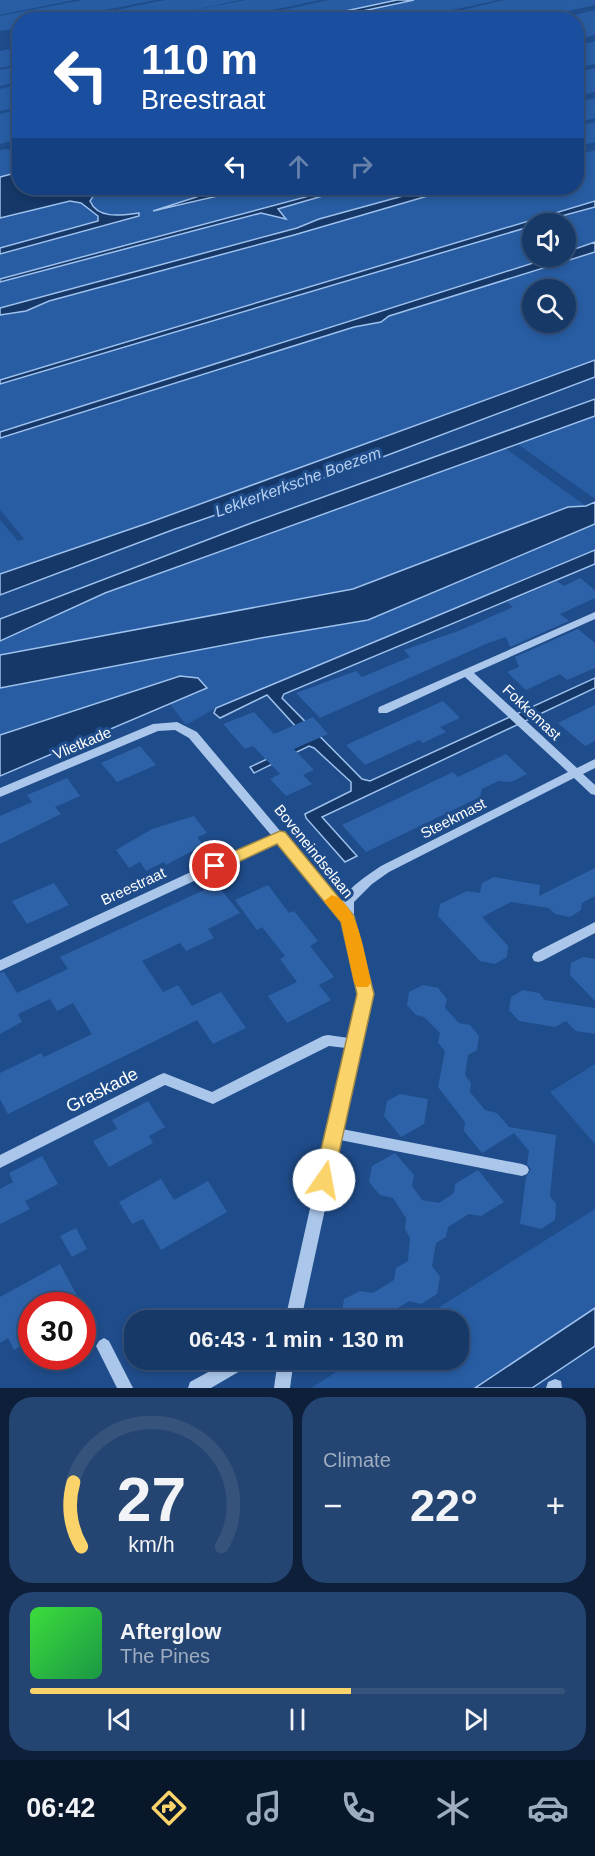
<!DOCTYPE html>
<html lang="en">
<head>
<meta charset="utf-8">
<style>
	:root { --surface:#173968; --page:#244471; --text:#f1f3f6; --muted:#9eacc0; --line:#36537c; --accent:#fad36a }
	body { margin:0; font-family:Arial,sans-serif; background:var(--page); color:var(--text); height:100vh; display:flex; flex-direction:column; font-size:22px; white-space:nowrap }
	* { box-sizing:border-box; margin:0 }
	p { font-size:20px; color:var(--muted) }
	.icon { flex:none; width:33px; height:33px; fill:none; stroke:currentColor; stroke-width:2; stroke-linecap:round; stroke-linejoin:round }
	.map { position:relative; height:1388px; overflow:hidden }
	.sheet { display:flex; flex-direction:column; gap:9px; padding:9px; background:#0d1f39; flex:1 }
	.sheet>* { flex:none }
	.top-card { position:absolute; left:12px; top:12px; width:572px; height:183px; border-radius:24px; box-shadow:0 3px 9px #0003,0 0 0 2px var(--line); background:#1a4fa0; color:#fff; overflow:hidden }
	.tools { position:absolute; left:522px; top:213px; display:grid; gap:12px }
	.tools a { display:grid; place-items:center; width:54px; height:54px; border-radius:50%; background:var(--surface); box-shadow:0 3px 9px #0003,0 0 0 2px var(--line); font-size:30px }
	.speed { position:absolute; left:18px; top:1292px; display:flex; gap:12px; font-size:30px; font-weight:700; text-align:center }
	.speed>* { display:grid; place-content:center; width:78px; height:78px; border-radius:50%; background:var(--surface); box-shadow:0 3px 9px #0003,0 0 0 2px var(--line); line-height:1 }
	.speed .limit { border:9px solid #d22; background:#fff; color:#111 }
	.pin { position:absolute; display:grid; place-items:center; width:51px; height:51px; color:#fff; margin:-26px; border:3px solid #fff; border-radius:50%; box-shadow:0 2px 6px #0007 }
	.me { position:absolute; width:66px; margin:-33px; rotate:12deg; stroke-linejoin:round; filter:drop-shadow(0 0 4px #0008) }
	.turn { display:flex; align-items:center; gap:21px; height:126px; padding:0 30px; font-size:27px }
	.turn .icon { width:78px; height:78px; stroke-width:2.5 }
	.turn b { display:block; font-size:42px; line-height:51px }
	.lanes { display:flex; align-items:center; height:57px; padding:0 30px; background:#0003; justify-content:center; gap:30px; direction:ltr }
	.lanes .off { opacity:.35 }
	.big { font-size:45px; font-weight:800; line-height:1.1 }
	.sheet .tile { flex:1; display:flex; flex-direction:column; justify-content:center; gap:9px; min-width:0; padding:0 21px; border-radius:24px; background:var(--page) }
	.sheet .dial { align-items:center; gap:0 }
	.dial svg { height:156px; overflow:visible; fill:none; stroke:var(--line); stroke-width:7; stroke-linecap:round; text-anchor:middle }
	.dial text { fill:var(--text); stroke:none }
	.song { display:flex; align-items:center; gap:18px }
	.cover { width:72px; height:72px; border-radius:9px; background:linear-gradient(135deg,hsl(120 70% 55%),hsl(140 70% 35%)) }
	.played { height:6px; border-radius:3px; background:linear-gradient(90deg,var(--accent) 60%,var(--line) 60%) }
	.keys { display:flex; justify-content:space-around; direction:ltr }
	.heat { display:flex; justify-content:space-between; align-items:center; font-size:33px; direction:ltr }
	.sheet .tiles { flex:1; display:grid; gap:9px; grid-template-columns:1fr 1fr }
	.tile:last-child { grid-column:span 2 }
	.trip { position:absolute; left:124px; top:1310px; width:345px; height:60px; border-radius:24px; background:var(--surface); box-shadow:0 3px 9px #0003,0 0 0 2px var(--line); font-weight:800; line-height:60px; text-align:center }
	.tab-bar { display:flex; height:96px; justify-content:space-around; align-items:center; background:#09172a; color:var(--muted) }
	.tab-bar .icon { width:42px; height:42px }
	.tab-bar .on { color:var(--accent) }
	.tab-bar b { font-size:27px; color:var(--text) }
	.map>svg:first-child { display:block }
</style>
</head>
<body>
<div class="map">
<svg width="595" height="1388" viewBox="0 0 595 1388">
	<rect width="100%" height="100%" fill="#1f4c8a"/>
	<g fill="#285da3" fill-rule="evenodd">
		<path d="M0 0H74L0 15Z"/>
		<path d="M83 0H156L60 19 20 20 19 28 0 31V16Z"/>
		<path d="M165 0H240L194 10 246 0H320L228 19H150L176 13 145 19 67 20Z"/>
		<path d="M329 0H397L308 19 236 20Z"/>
		<path d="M414 0H498L411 19 325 20Z"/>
		<path d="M505 0H595V5L534 19 419 20Z"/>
		<path d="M595 10V35L576 40V20H553Z"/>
		<path d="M595 41V64L576 68V46Z"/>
		<path d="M19 47V64L0 68V51Z"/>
		<path d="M19 66V82L0 86V70Z"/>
		<path d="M595 68V92L576 97V73Z"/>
		<path d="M19 84V107L0 111V89Z"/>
		<path d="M595 98V118L576 123V103Z"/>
		<path d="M19 109V139L0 144V114Z"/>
		<path d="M595 122V142L576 147V127Z"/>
		<path d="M7 149 19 155V172L0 177V150Z"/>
		<path d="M595 150V201L0 380V315L26 311 49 301 294 235 455 188H576V156Z"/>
		<path d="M104 188H236L215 191 157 212 252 188H339L0 279V254L138 217 139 214C123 215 99 220 90 202L94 195 106 189Z"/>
		<path d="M350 188H432L319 219 297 228 0 308V282L261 213 273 214 284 219 286 218 278 211 285 205Z"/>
		<path d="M70 201 81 203 98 216V221L0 248V218Z"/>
		<path d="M595 207V242L566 252V224H541Z"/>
		<path d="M532 226V256L552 257 0 432V384Z"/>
		<path d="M595 252V360L148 523 0 574V520L18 541 24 539 0 510V438L354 327 381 322 389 316ZM532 290H566V322H532Z"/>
		<path d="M595 416V499L516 443Z"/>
		<path d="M505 448 586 506 568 507 353 589 0 655V641L105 593Z"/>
		<path d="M595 524V550L216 708 186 725 170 704 207 688 180 676 0 735V688L261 638 368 620Z"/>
		<path d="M595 1064V1144L550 1092Z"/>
		<path d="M595 1209V1308L475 1388H311L357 1359H459V1320H419Z"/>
	</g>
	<g fill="#153869" stroke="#9ec1ed" stroke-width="1.5">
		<path d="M397 0H414L325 19H308Z"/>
		<path d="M19 172 20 188H107L94 195 90 201C98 220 123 215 139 213V216L0 254V248L98 221V216L81 203 70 201 0 218V177Z"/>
		<path d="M236 188H252L153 211 215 191Z"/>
		<path d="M339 188H350L278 209 286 219 261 213 0 282V279Z"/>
		<path d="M432 188H455L294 235 49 301 26 311 0 315V308L297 228 319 219Z"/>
		<path d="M595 201V207L532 224V226L0 384V380Z"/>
		<path d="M595 242V252L389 316 381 322 354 327 0 438V432L552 257 566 256V252Z"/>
		<path d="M595 360V377L372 461 175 529 0 595V574L148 523Z"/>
		<path d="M595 399V416L105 593 0 641V619L254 522Z"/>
		<path d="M595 502V524L368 620 261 638 0 688V655L353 589 568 507 586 506Z"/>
		<path d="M595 550V564L284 694 282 698 362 779 370 781 595 678V688L322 817 357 856 345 862 306 818 305 814 351 791V782L314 748 309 746 254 773 250 767 308 740 267 695 220 718 214 713 216 708Z"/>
		<path d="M180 676 198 678 207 688 0 776V735Z"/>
		<path d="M595 1308V1346L532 1388H475Z"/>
	</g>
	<g fill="#2e62a8">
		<path d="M580 578 595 590V598L560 614 569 621 510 647 506 637 488 643 320 718 296 693 356 671 362 677 410 657 404 650 461 630 513 607 507 602 557 581 564 586Z"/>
		<path d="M578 629 595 643V668L567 680 560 674 526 690 507 672 519 667 515 657Z"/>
		<path d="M443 701 460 718 440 727 446 732 423 743 419 740 365 765 346 745Z"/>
		<path d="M595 705V741L585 746 558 723Z"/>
		<path d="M254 712 274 734 313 717 328 734 294 749 314 770 303 775 312 784 286 796 270 779 280 774 253 746 245 749 223 724Z"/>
		<path d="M140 746 156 765 117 782 101 763Z"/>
		<path d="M506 754 527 774 511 782 499 781 492 784 482 789 480 797 366 852 342 825 453 772 458 777Z"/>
		<path d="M67 778 80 796 55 807 61 814 0 844V816L32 802 27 795Z"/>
		<path d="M194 816 207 833 197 837 203 845 166 865 164 862 146 871 140 862 129 868 116 850 152 829Z"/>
		<path d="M595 868V896L582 903 581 910 570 917 555 914 549 908 511 902 482 917 508 946 507 957 495 964 480 961 438 916 440 904 467 891 480 893 482 883 494 877 540 885 539 896Z"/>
		<path d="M54 883 69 905 27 924 12 901Z"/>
		<path d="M268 885 289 913 294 911 318 941 310 946 334 977 319 985 331 1000 287 1023 268 996 297 982 280 959 285 956 262 927 257 930 235 900Z"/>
		<path d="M218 886 240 913 208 929 214 938 186 951 180 943 142 961 163 992 178 985 192 1006 221 992 246 1028 213 1044 197 1020 8 1114 0 1099V1073L41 1053 44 1057 92 1034 73 1003 57 1011 50 999 18 1014 22 1022 0 1034V973L4 972 17 993 68 969 60 957 206 889 208 891Z"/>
		<path d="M583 957 595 959V1001L570 975 571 963Z"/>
		<path d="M423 985 438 988 447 999 445 1008 459 1023 470 1025 479 1036 477 1050 468 1055 465 1075 471 1083 470 1092 485 1110 497 1113 514 1133 482 1153 464 1131 465 1122 438 1087 445 1051 438 1043 440 1033 424 1017 416 1015 407 1005 409 992Z"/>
		<path d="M523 990 539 993 545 1000 595 1008V1034L576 1031 566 1021 555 1027 519 1021 509 1010 511 997Z"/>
		<path d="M400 1094 428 1099 424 1124 401 1137 384 1116 387 1101Z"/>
		<path d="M148 1101 165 1127 149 1136 153 1143 109 1167 93 1141 117 1129 112 1120Z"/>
		<path d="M509 1127 556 1135 550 1196 556 1204 555 1220 541 1229 520 1224 526 1177 531 1169 527 1164 529 1151Z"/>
		<path d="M395 1153 414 1175 412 1186 422 1200 439 1203 454 1193 455 1184 478 1170 504 1202 481 1216 469 1214 448 1227 446 1237 436 1243 432 1266 440 1277 437 1294 421 1304 409 1301 387 1315 386 1320H341L344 1299 360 1291 373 1293 394 1280 396 1268 408 1261 410 1238 405 1229 406 1218 393 1198 380 1195 369 1182 372 1166Z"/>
		<path d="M42 1156 58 1184 25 1201 30 1209 0 1224V1189L13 1182 9 1173Z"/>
		<path d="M161 1179 174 1200 208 1181 227 1212 161 1250 143 1219 132 1224 119 1202Z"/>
		<path d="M76 1228 87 1249 72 1257 60 1236Z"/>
		<path d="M60 1264 82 1305H32V1340L14 1350 8 1338 0 1343V1297Z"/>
	</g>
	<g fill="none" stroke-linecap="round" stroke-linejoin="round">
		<g fill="#aac7eb" fill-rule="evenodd">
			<path d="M595 612V619L474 673 577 768 595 759V768L583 774 595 785V795L591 794 574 778 389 872 372 884 354 902V920L371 994 342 1129 522 1164 527 1166 529 1170 527 1174 522 1176 340 1140 301 1320H285L346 1048 329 1046 213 1104 165 1085 0 1168V1155L159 1075 164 1073 212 1092 323 1036 328 1035 349 1038 359 994 342 922 276 843 0 971V960L271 835 189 738 175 730 158 731 0 797V788L153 724 177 722 197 732 281 832 284 833 285 837 342 904C343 890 370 874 381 866L568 772 465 677 387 713H379L378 710 379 707Z"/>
			<path d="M595 922V933L542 961 538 962 534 961 532 957 534 953Z"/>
			<path d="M104 1338 109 1341 133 1388H117L96 1346 99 1341Z"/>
			<path d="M232 1359H255L252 1364 211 1388H188L190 1382Z"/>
			<path d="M278 1359H294L290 1388H274Z"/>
			<path d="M555 1379 561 1381 562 1388H546L548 1382Z"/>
		</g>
	</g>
	<path fill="#fad36a" stroke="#a28945" stroke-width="1.5" d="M280 831 285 832 354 916 374 994 333 1180 330 1186 324 1188 317 1186 314 1180 357 994 341 922 277 844 221 870 215 872 208 866 210 862Z"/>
	<path fill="#f59e0b" d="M332 895C359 903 365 958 371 982L368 987H357L354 982 341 922 324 901Z"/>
	<g text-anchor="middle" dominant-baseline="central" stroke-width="6" stroke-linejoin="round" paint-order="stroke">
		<g font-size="15" fill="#fff" stroke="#1f4c8a">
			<text transform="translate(532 712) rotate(43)">Fokkemast</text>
			<text transform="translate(82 743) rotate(-23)">Vlietkade</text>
			<text transform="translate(453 818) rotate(-27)">Steekmast</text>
			<text transform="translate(314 851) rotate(51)">Boveneindselaan</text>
			<text transform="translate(133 886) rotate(-25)">Breestraat</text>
		</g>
		<g font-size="16" font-style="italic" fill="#b6d1f3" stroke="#1f4c8a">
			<text transform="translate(298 482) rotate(-20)">Lekkerkerksche Boezem</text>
		</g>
		<g font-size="18" fill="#fff" stroke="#1f4c8a">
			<text transform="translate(102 1090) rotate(-27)">Graskade</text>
		</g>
	</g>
</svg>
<div class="tools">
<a><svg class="icon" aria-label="sound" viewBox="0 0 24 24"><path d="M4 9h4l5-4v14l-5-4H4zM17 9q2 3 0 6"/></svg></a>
<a><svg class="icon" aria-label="search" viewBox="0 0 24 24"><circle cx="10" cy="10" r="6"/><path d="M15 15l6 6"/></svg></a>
</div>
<div class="speed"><div class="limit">30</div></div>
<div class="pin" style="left:215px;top:866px;background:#d93025"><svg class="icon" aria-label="arrive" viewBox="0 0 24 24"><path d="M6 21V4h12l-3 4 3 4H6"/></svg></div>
<svg class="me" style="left:324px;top:1180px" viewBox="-20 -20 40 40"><circle r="19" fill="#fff"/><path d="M0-13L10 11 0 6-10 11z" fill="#fad36a"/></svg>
<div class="trip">06:43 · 1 min · 130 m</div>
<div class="top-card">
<div class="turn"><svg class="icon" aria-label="left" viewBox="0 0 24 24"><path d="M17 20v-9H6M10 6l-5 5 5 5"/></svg><div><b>110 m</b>Breestraat</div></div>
<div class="lanes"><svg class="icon" aria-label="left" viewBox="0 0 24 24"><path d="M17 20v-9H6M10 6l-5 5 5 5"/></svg><svg class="icon off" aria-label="ahead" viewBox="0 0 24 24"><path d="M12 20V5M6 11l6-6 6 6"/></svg><svg class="icon off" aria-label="right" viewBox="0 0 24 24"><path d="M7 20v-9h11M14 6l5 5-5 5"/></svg></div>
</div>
</div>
<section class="sheet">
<div class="tiles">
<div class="tile dial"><svg viewBox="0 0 100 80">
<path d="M14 69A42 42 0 1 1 86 69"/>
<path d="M14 69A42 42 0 0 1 10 36" stroke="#fad36a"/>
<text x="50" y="56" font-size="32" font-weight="700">27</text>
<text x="50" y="72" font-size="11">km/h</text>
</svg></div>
<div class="tile"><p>Climate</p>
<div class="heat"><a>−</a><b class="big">22°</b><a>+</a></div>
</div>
<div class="tile">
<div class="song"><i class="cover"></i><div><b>Afterglow</b><p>The Pines</p></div></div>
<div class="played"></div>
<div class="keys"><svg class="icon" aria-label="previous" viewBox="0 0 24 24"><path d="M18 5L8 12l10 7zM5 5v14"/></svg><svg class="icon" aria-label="pause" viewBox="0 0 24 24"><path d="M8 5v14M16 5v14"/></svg><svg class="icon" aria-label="next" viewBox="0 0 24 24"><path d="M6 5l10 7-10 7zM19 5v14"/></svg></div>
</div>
</div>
</section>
<nav class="tab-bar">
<b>06:42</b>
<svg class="icon on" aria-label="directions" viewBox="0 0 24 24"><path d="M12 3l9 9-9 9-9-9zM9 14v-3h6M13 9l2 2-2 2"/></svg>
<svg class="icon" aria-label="music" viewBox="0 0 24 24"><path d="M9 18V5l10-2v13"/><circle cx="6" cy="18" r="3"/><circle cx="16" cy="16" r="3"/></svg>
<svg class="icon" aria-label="phone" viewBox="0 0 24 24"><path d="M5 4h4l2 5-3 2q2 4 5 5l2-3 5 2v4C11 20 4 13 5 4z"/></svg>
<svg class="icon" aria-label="climate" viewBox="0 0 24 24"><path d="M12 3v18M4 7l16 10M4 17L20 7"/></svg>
<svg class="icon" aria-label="car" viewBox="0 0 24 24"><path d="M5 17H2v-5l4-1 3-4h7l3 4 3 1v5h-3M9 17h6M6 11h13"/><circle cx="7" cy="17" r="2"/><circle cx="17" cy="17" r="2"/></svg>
</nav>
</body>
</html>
